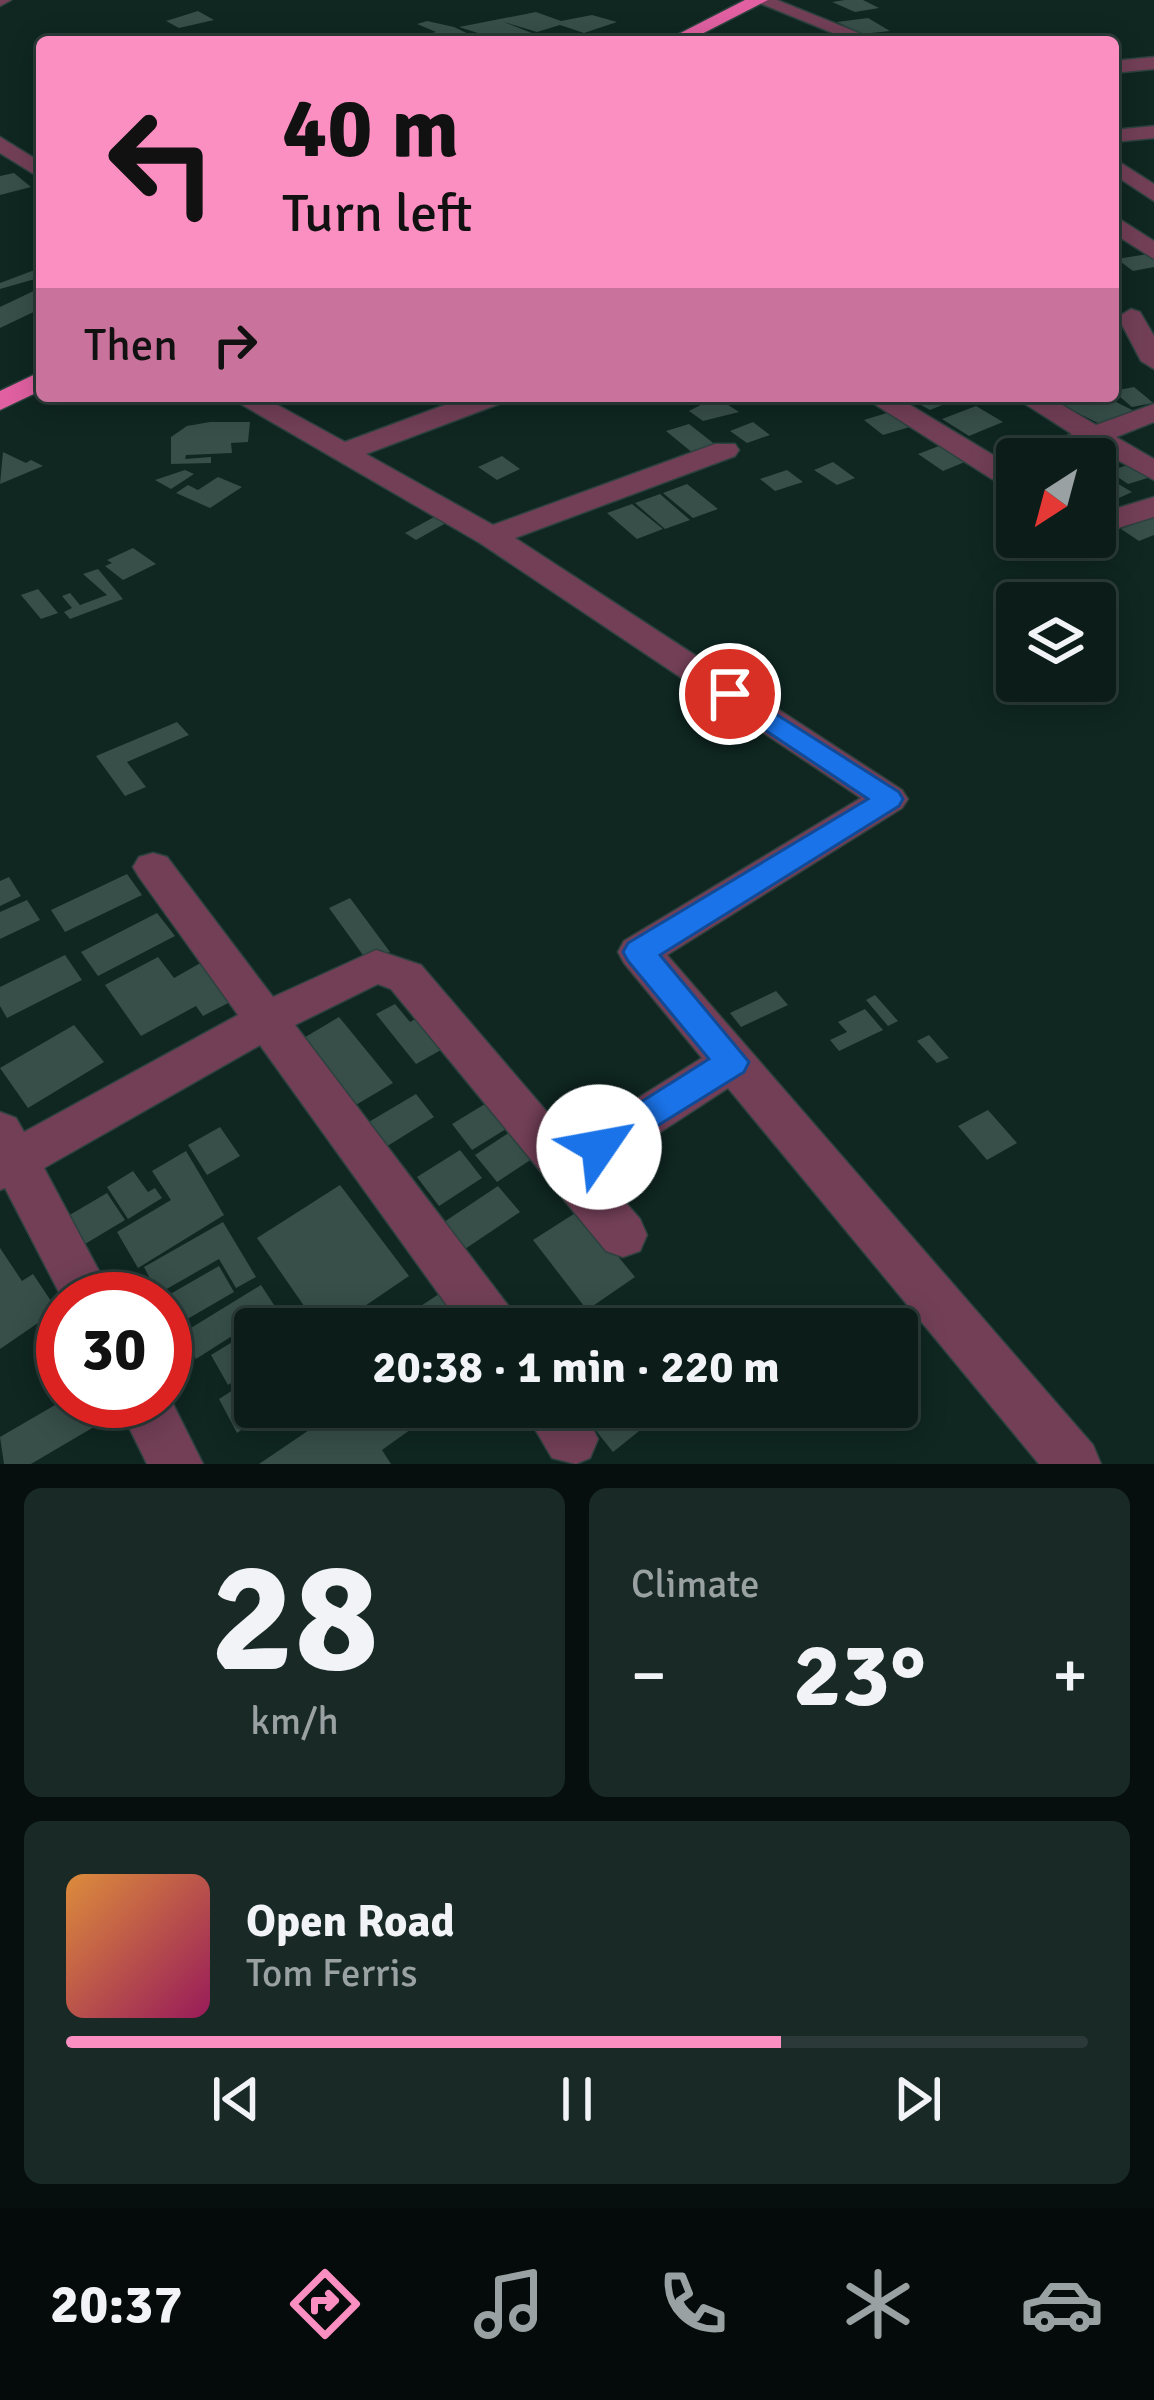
<!DOCTYPE html>
<html lang="en">
<head>
<meta charset="utf-8">
<style>
	:root { --surface:#0b1c19; --page:#192926; --text:#f1f3f6; --muted:#9aa1a2; --line:#2b3a38; --accent:#fc8fc2 }
	body { margin:0; font-family:Signika,sans-serif; background:var(--page); color:var(--text); height:100vh; display:flex; flex-direction:column; font-size:45px; white-space:nowrap }
	* { box-sizing:border-box; margin:0 }
	p { font-size:39px; color:var(--muted) }
	.icon { flex:none; width:66px; height:66px; fill:none; stroke:currentColor; stroke-width:2; stroke-linecap:round; stroke-linejoin:round }
	.map { position:relative; height:1464px; overflow:hidden }
	.sheet { display:flex; flex-direction:column; gap:24px; padding:24px; background:#060f0e; flex:1 }
	.sheet>* { flex:none }
	.guide { position:absolute; left:36px; top:36px; width:1083px; height:366px; border-radius:12px; box-shadow:0 6px 30px #0003,0 0 0 3px var(--line); background:#fc8fc2; color:#111; overflow:hidden }
	.needle { width:78px; rotate:216deg }
	.tools { position:absolute; left:996px; top:438px; display:grid; gap:24px }
	.tools a { display:grid; place-items:center; width:120px; height:120px; border-radius:12px; background:var(--surface); box-shadow:0 6px 30px #0003,0 0 0 3px var(--line); font-size:60px }
	.speed { position:absolute; left:36px; top:1272px; display:flex; gap:24px; font-size:60px; font-weight:700; text-align:center }
	.speed>* { display:grid; place-content:center; width:156px; height:156px; border-radius:50%; background:var(--surface); box-shadow:0 6px 30px #0003,0 0 0 3px var(--line); line-height:1 }
	.speed .limit { border:18px solid #d22; background:#fff; color:#111 }
	.pin { position:absolute; display:grid; place-items:center; width:102px; height:102px; color:#fff; margin:-51px; border:6px solid #fff; border-radius:50%; box-shadow:0 3px 12px #0007 }
	.me { position:absolute; width:132px; margin:-66px; rotate:57deg; stroke-linejoin:round; filter:drop-shadow(0 0 9px #0008) }
	.turn { display:flex; align-items:center; gap:42px; height:252px; padding:0 48px; font-size:54px }
	.turn .icon { width:156px; height:156px; stroke-width:2.5 }
	.turn b { display:block; font-size:84px; line-height:102px }
	.then { display:flex; align-items:center; height:114px; padding:0 48px; background:#0003; gap:24px; font-size:45px }
	.big { font-size:90px; font-weight:800; line-height:1.1 }
	.sheet .card { flex:1; display:flex; flex-direction:column; justify-content:center; gap:18px; min-width:0; padding:0 42px; border-radius:18px; background:var(--page) }
	.sheet .dial { align-items:center; gap:0 }
	.dial b { font-size:156px; line-height:1 }
	.song { display:flex; align-items:center; gap:36px }
	.cover { width:144px; height:144px; border-radius:18px; background:linear-gradient(135deg,hsl(30 70% 55%),hsl(330 70% 35%)) }
	.played { height:12px; border-radius:6px; background:linear-gradient(90deg,var(--accent) 70%,var(--line) 70%) }
	.keys { display:flex; justify-content:space-around; direction:ltr }
	.heat { display:flex; justify-content:space-between; align-items:center; font-size:66px; direction:ltr }
	.sheet .tiles { flex:1; display:grid; gap:24px; grid-template-columns:1fr 1fr }
	.card:last-child { grid-column:span 2 }
	.trip { position:absolute; left:234px; top:1308px; width:684px; height:120px; border-radius:12px; background:var(--surface); box-shadow:0 6px 30px #0003,0 0 0 3px var(--line); font-weight:800; line-height:120px; text-align:center }
	.tabs { display:flex; height:192px; justify-content:space-around; align-items:center; background:#040b0a; color:var(--muted) }
	.tabs .icon { width:84px; height:84px }
	.tabs .on { color:var(--accent) }
	.tabs b { font-size:54px; color:var(--text) }
	.map>svg:first-child { display:block }
</style>
</head>
<body>
<div class="map">
<svg width="1154" height="1464" viewBox="0 0 1154 1464">
	<rect width="100%" height="100%" fill="#0f2621"/>
	<g fill="#374e49">
		<path d="M845 0H863L879 8 855 12 832 2Z"/>
		<path d="M198 11 214 20 179 28 166 21Z"/>
		<path d="M536 12 561 21 592 15 617 22 584 33 560 25 537 32 504 22 534 34 506 42 459 27Z"/>
		<path d="M868 18 890 31 862 34 837 22Z"/>
		<path d="M427 21 454 27 475 37 434 42 420 36 436 32 417 24Z"/>
		<path d="M14 173 31 187 0 195V176Z"/>
		<path d="M1148 254 1154 259V267L1133 271 1117 259Z"/>
		<path d="M40 268 42 277 0 289V283Z"/>
		<path d="M42 287V308L0 328V307Z"/>
		<path d="M1134 387 1145 396 1153 403 1132 407 1113 391Z"/>
		<path d="M916 396H964L930 410 910 399Z"/>
		<path d="M1080 396H1104L1136 412 1106 427 1062 405Z"/>
		<path d="M716 397 739 412 703 421 689 411Z"/>
		<path d="M976 406 1003 422 969 436 942 419Z"/>
		<path d="M893 411 913 426 883 435 864 420Z"/>
		<path d="M210 422H250L248 442 231 443 232 453 186 455 185 459 211 457V463L171 464V437L187 426Z"/>
		<path d="M753 422 770 435 747 443 730 431Z"/>
		<path d="M689 424 717 446 694 454 666 431Z"/>
		<path d="M947 443 972 459 943 471 918 454Z"/>
		<path d="M3 452 26 463 31 460 43 466 0 484Z"/>
		<path d="M502 456 520 469 497 480 478 467Z"/>
		<path d="M833 462 855 478 837 485 814 470Z"/>
		<path d="M1128 465 1151 477 1128 484 1109 471Z"/>
		<path d="M185 470 194 474 171 489 155 480Z"/>
		<path d="M787 470 803 482 775 491 760 479Z"/>
		<path d="M218 477 242 487 210 508 176 493 188 485 198 490Z"/>
		<path d="M1108 478 1132 492 1095 509V484Z"/>
		<path d="M687 484 718 509 693 518 663 493Z"/>
		<path d="M660 494 690 520 665 529 635 503Z"/>
		<path d="M632 504 663 529 637 539 607 513Z"/>
		<path d="M1154 516V535L1139 541 1121 529Z"/>
		<path d="M434 517 446 523 416 540 405 533Z"/>
		<path d="M133 548 156 564 123 580 105 566 112 563 107 560Z"/>
		<path d="M98 569 123 599 70 619 64 612 72 608 62 596 70 593 80 605 107 595 83 574Z"/>
		<path d="M38 589 58 613 41 619 21 595Z"/>
		<path d="M177 722 189 735 127 762 146 787 125 796 96 756Z"/>
		<path d="M127 874 142 895 65 932 51 910Z"/>
		<path d="M9 877 21 896 0 906V881Z"/>
		<path d="M350 898 390 952 368 962 329 908Z"/>
		<path d="M27 900 40 920 0 939V912Z"/>
		<path d="M157 913 175 936 98 976 81 952Z"/>
		<path d="M65 955 82 980 7 1018 0 1006V987Z"/>
		<path d="M158 957 174 978 204 961 234 1000 203 1016 196 1006 141 1036 105 985Z"/>
		<path d="M776 991 788 1005 741 1027 730 1013Z"/>
		<path d="M875 995 898 1021 888 1026 866 1000Z"/>
		<path d="M395 1004 410 1022 422 1015 448 1046 416 1064 376 1014Z"/>
		<path d="M865 1009 883 1030 839 1051 830 1040 847 1032 838 1022Z"/>
		<path d="M339 1017 393 1083 354 1106 302 1039Z"/>
		<path d="M74 1025 104 1062 28 1108 0 1068Z"/>
		<path d="M929 1035 949 1058 937 1063 917 1041Z"/>
		<path d="M416 1094 434 1117 381 1150 362 1126Z"/>
		<path d="M498 1096 519 1121 472 1150 452 1124Z"/>
		<path d="M988 1110 1017 1143 987 1160 958 1126Z"/>
		<path d="M220 1127 240 1156 207 1175 188 1145Z"/>
		<path d="M516 1128 538 1155 497 1182 475 1155Z"/>
		<path d="M460 1150 482 1178 439 1206 417 1177Z"/>
		<path d="M186 1151 224 1215 138 1268 117 1232 171 1200 152 1171Z"/>
		<path d="M133 1171 148 1192 155 1188 162 1198 128 1219 107 1187Z"/>
		<path d="M340 1185 409 1276 331 1329H320L257 1238Z"/>
		<path d="M498 1186 520 1212 465 1249 444 1222Z"/>
		<path d="M107 1193 125 1220 85 1244 68 1216Z"/>
		<path d="M580 1210 635 1277 587 1310 533 1240Z"/>
		<path d="M223 1222 256 1277 236 1288 219 1259 158 1294 144 1267Z"/>
		<path d="M0 1248 22 1281 33 1274 57 1310 0 1349Z"/>
		<path d="M219 1266 234 1292 177 1325 165 1297Z"/>
		<path d="M261 1285 276 1308 196 1359 181 1334Z"/>
		<path d="M445 1290 473 1329H386Z"/>
		<path d="M283 1311 295 1329H255V1368L228 1385 211 1355Z"/>
		<path d="M255 1376V1407H276L237 1433 219 1399Z"/>
		<path d="M62 1401H116L121 1411 31 1464H4L0 1437Z"/>
		<path d="M343 1407H442L382 1450 391 1464H259Z"/>
		<path d="M577 1407H669L613 1452Z"/>
	</g>
	<g fill="none" stroke-linecap="round" stroke-linejoin="round">
		<defs>
			<g id="minor">
				<path d="M0 0H11L0 6Z"/>
				<path d="M752 0H777L881 42H855Z"/>
				<path d="M1154 57V69L1113 73V61Z"/>
				<path d="M1154 126V138L1113 142V130Z"/>
				<path d="M0 137 42 163V179L0 153Z"/>
				<path d="M1113 158 1154 184V201L1113 174Z"/>
				<path d="M1113 215 1154 241V259L1113 233Z"/>
				<path d="M1131 309 1140 312 1154 336V369L1141 361 1118 317Z"/>
				<path d="M227 396H261L345 442 469 396H508L504 402 366 454 493 525 715 444H735L739 450 735 456 515 538 902 790 908 799 902 808 667 955 1093 1445 1101 1464H1039L728 1088 599 1172 640 1219 647 1235 640 1251 623 1257 606 1251 391 989 378 984 295 1025 513 1312 521 1329H464L260 1045 44 1168 114 1299 63 1300 5 1188 0 1190V1112L16 1118 24 1132 238 1015 139 877 133 867 139 857 153 853 167 857 273 997 376 950 421 965 571 1140 702 1058 624 963 618 952 624 941 861 798 480 543Z"/>
				<path d="M862 396H895L1003 461 1072 434 1013 396H1047L1096 425 1154 404V422L1116 437 1154 459V480L1092 446 1060 459H1017V477L992 479Z"/>
				<path d="M1154 497V517L1095 535V515Z"/>
				<path d="M165 1388 203 1464H147L116 1401H165Z"/>
				<path d="M522 1407H581L598 1439 590 1458 576 1464 552 1458Z"/>
			</g>
			<g id="highway">
				<path d="M745 0H768L686 42H663Z"/>
				<path d="M42 371V390L0 410V391Z"/>
			</g>
		</defs>
		<use href="#minor" stroke="#2d423e" stroke-width="3"/>
		<use href="#highway" stroke="#2d423e" stroke-width="3"/>
		<use href="#minor" fill="#723f57" fill-rule="evenodd"/>
		<use href="#highway" fill="#e060a1" fill-rule="evenodd"/>
	</g>
	<path fill="#1a73e8" stroke="#114b97" stroke-width="3" d="M730 685 899 792 903 799 899 806 660 955 749 1062 744 1072 599 1162 587 1157 582 1147 587 1136 709 1059 628 961 623 952 628 943 868 799 720 700 716 694Z"/>
</svg>
<div class="tools">
<a><svg class="needle" viewBox="-14 -14 28 28"><path d="M0-13l5 13h-10z" fill="#e53935"/><path d="M0 13l5-13h-10z" fill="#9aa1a2"/></svg></a>
<a><svg class="icon" aria-label="layers" viewBox="0 0 24 24"><path d="M12 4l9 5-9 5-9-5zM3 14l9 5 9-5"/></svg></a>
</div>
<div class="speed"><div class="limit">30</div></div>
<div class="pin" style="left:730px;top:694px;background:#d93025"><svg class="icon" aria-label="arrive" viewBox="0 0 24 24"><path d="M6 21V4h12l-3 4 3 4H6"/></svg></div>
<svg class="me" style="left:599px;top:1147px" viewBox="-20 -20 40 40"><circle r="19" fill="#fff"/><path d="M0-13L10 11 0 6-10 11z" fill="#1a73e8"/></svg>
<div class="trip">20:38 · 1 min · 220 m</div>
<div class="guide">
<div class="turn"><svg class="icon" aria-label="left" viewBox="0 0 24 24"><path d="M17 20v-9H6M10 6l-5 5 5 5"/></svg><div><b>40 m</b>Turn left</div></div>
<div class="then">Then<svg class="icon" aria-label="right" viewBox="0 0 24 24"><path d="M7 20v-9h11M14 6l5 5-5 5"/></svg></div>
</div>
</div>
<section class="sheet">
<div class="tiles">
<div class="card dial"><b>28</b><p>km/h</p></div>
<div class="card"><p>Climate</p>
<div class="heat"><a>−</a><b class="big">23°</b><a>+</a></div>
</div>
<div class="card">
<div class="song"><i class="cover"></i><div><b>Open Road</b><p>Tom Ferris</p></div></div>
<div class="played"></div>
<div class="keys"><svg class="icon" aria-label="previous" viewBox="0 0 24 24"><path d="M18 5L8 12l10 7zM5 5v14"/></svg><svg class="icon" aria-label="pause" viewBox="0 0 24 24"><path d="M8 5v14M16 5v14"/></svg><svg class="icon" aria-label="next" viewBox="0 0 24 24"><path d="M6 5l10 7-10 7zM19 5v14"/></svg></div>
</div>
</div>
</section>
<nav class="tabs">
<b>20:37</b>
<svg class="icon on" aria-label="directions" viewBox="0 0 24 24"><path d="M12 3l9 9-9 9-9-9zM9 14v-3h6M13 9l2 2-2 2"/></svg>
<svg class="icon" aria-label="music" viewBox="0 0 24 24"><path d="M9 18V5l10-2v13"/><circle cx="6" cy="18" r="3"/><circle cx="16" cy="16" r="3"/></svg>
<svg class="icon" aria-label="phone" viewBox="0 0 24 24"><path d="M5 4h4l2 5-3 2q2 4 5 5l2-3 5 2v4C11 20 4 13 5 4z"/></svg>
<svg class="icon" aria-label="climate" viewBox="0 0 24 24"><path d="M12 3v18M4 7l16 10M4 17L20 7"/></svg>
<svg class="icon" aria-label="car" viewBox="0 0 24 24"><path d="M5 17H2v-5l4-1 3-4h7l3 4 3 1v5h-3M9 17h6M6 11h13"/><circle cx="7" cy="17" r="2"/><circle cx="17" cy="17" r="2"/></svg>
</nav>
</body>
</html>
